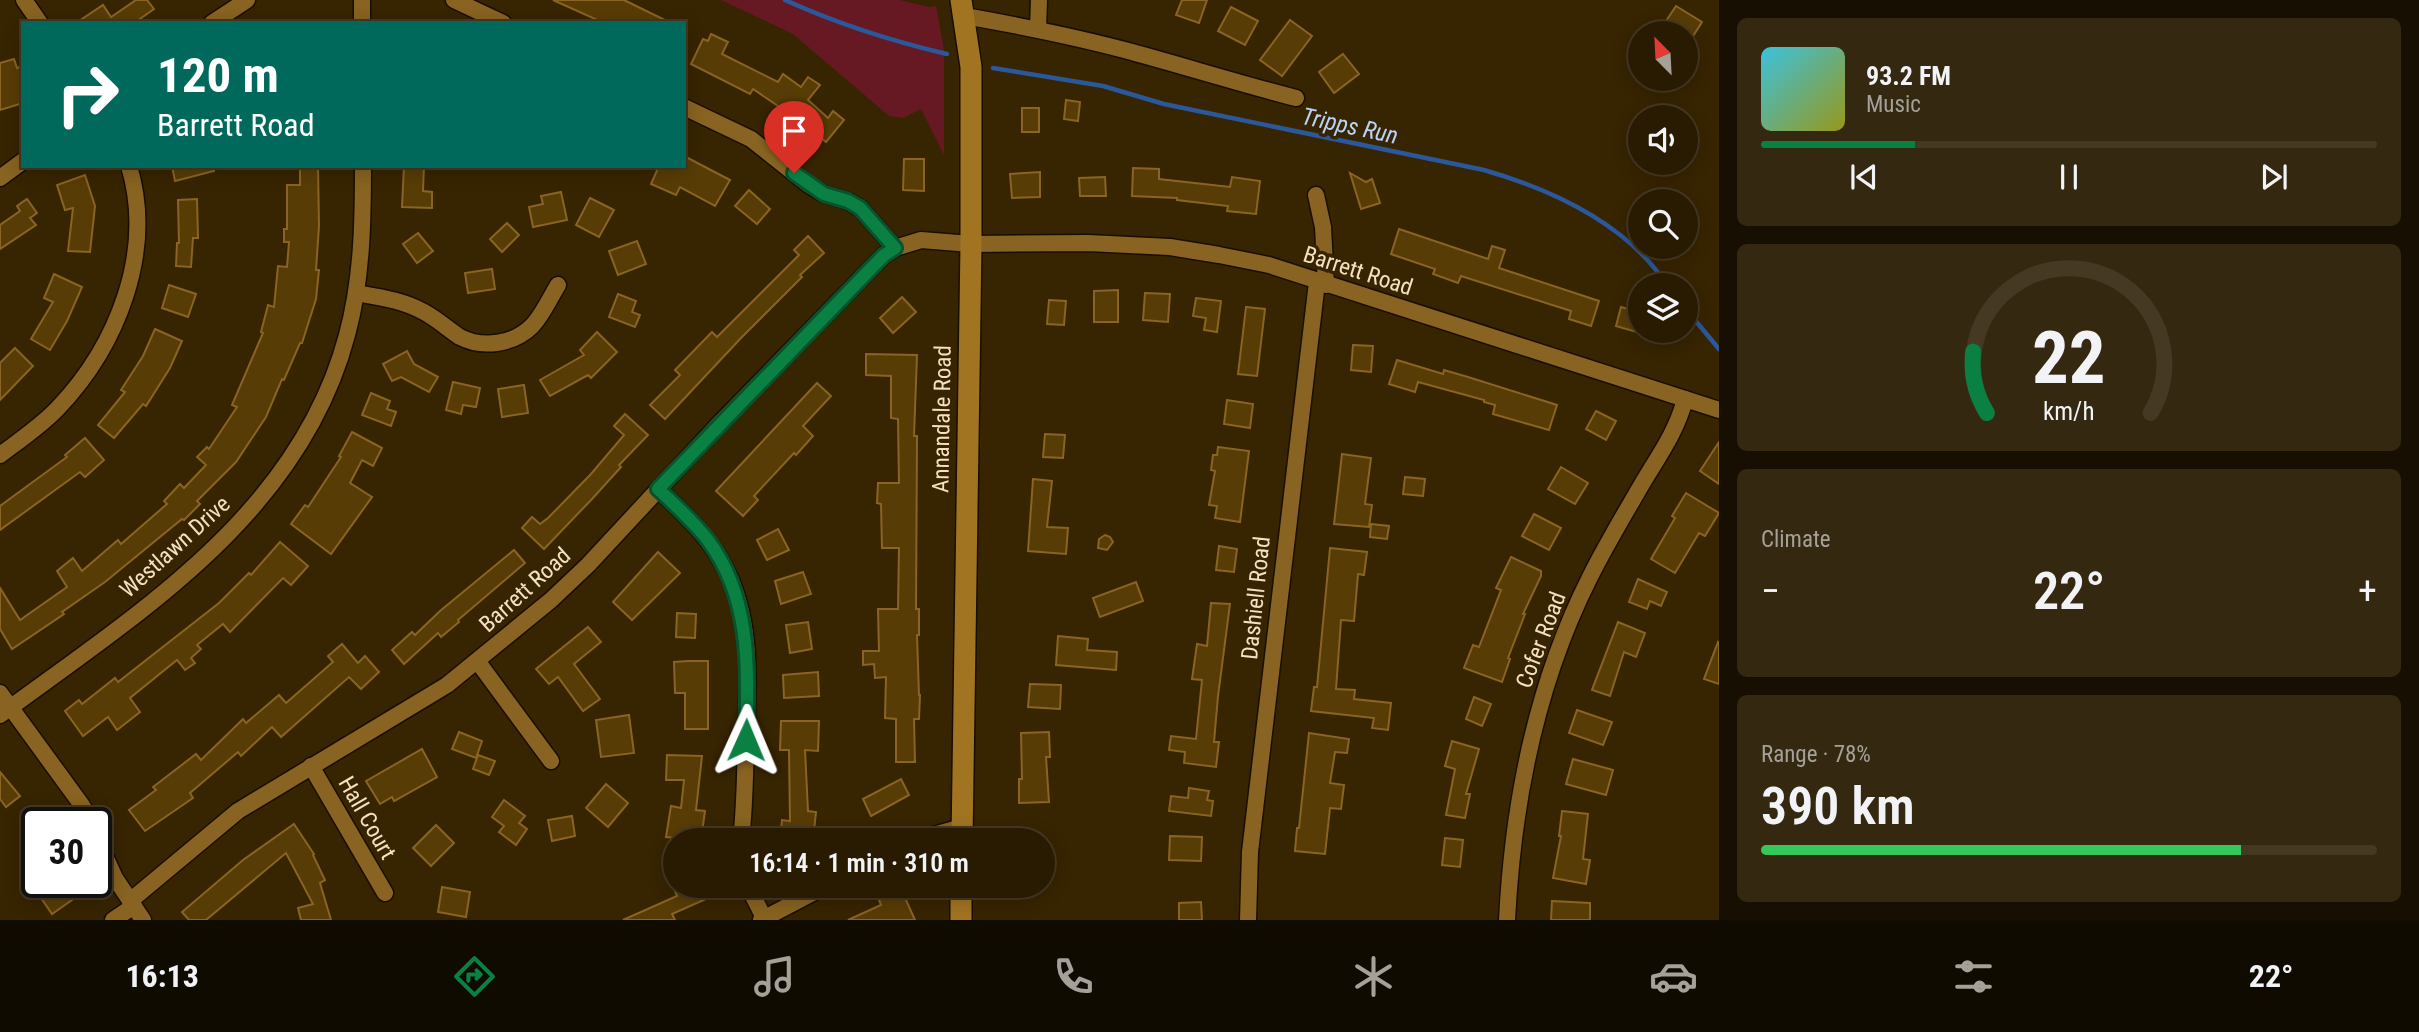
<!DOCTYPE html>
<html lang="en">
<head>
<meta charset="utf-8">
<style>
	:root { --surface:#291b01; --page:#352810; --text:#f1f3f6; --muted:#a5a199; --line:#453923; --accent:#0b8043 }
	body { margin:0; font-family:"Roboto Condensed",sans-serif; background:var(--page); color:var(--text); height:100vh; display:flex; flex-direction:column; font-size:26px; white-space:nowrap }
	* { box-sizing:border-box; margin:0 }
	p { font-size:23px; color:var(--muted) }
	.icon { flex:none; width:38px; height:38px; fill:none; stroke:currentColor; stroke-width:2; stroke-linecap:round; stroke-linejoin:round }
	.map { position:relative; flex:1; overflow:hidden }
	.panel { display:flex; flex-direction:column; gap:18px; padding:18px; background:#170f01; width:700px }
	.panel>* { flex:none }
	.guide { position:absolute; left:21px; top:21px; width:665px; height:147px; border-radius:0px; box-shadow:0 4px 18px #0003,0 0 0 2px var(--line); background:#00695c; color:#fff; overflow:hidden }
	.needle { width:46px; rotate:336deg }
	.buttons { position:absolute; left:1628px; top:21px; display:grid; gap:14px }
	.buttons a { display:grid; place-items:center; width:70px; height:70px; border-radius:50%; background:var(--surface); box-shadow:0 4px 18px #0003,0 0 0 2px var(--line); font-size:35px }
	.speed { position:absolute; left:21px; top:807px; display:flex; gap:14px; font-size:35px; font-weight:700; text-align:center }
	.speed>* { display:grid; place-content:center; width:91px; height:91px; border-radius:50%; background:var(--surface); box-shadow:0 4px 18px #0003,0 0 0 2px var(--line); line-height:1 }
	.speed .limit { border:4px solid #111; border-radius:10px; background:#fff; color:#111 }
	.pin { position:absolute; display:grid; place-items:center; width:60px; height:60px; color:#fff; margin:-72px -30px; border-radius:50% 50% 50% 0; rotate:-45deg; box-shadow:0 0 7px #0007 }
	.pin .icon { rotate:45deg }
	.me { position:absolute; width:77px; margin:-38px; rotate:1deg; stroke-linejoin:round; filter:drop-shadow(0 0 5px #0008) }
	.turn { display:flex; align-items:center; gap:24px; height:147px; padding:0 21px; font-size:32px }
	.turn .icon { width:91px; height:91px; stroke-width:2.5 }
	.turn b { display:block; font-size:49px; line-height:60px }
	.big { font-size:52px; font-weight:600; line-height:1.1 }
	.panel .card { flex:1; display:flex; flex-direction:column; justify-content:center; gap:10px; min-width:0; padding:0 24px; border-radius:10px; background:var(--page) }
	.panel .dial { align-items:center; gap:0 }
	.dial svg { height:182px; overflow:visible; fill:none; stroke:var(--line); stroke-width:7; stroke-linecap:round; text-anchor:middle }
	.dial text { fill:var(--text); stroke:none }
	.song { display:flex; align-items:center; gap:21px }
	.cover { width:84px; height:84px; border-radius:10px; background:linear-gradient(135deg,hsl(190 70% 55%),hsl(60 70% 35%)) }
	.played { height:7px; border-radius:4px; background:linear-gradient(90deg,var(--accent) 25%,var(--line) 25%) }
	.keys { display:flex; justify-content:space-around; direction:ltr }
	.heat { display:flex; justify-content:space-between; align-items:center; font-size:38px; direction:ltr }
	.charge { height:10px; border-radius:5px; background:linear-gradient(90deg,#34c759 78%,var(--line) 0) }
	.trip { position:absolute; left:663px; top:828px; width:392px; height:70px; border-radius:35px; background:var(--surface); box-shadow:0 4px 18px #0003,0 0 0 2px var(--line); font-weight:600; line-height:70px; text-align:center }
	.menu { display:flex; height:112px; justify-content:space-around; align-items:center; background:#100b00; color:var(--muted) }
	.menu .icon { width:49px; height:49px }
	.menu .active { color:var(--accent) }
	.menu b { font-size:32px; color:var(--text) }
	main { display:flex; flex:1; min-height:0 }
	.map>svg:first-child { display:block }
</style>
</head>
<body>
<main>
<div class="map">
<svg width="1719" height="920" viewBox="0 0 1719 920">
	<rect width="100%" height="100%" fill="#372401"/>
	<path fill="#661823" d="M721 0H900L929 7 936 6 944 49V155L921 109 903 118 889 116 793 34Z"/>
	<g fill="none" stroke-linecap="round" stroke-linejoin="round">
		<g stroke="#2b589a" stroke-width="4.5">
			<path d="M785 0C838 24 891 41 947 54"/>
			<path d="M993 68 1103 86 1164 104 1484 170C1553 190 1626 223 1667 285"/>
			<path d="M1685 308 1719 349"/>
		</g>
	</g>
	<g fill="#583c06" stroke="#896422" stroke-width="2">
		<path d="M136 0H147L154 9 134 23H76L103 5 111 17Z"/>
		<path d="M553 0H624L671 23H604Z"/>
		<path d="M1182 0H1207L1199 23 1176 15Z"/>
		<path d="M1676 6 1702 22 1690 41 1685 38V33H1678L1664 24Z"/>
		<path d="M1231 7 1258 21 1245 45 1218 31Z"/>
		<path d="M1290 20 1312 36 1282 76 1260 60Z"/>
		<path d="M711 34 728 42 722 54 778 82 783 74 801 87 808 77 820 85 808 100 828 118 833 111 844 120 826 142 800 121 753 89 750 94 691 64 703 39 708 41Z"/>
		<path d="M1343 54 1359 74 1334 93 1319 72Z"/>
		<path d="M14 59 17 68 23 66V103L0 110V63Z"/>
		<path d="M1066 100 1080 102 1078 121 1064 119Z"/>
		<rect x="1022" y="108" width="17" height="24"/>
		<path d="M684 156 730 180 715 206 680 187 676 195 651 184 659 166H684Z"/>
		<path d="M904 159H924V191L903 190Z"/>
		<path d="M172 166H214V171L175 181Z"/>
		<path d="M300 166H318L319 226 316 270H319L316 299 302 343H300L284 380 282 379 266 417 236 462 197 501 200 504 184 520 182 519 105 582 62 612 64 614 12 649 0 629V588L20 620 67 587 57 571 73 558 82 571 118 540 121 544 167 504 164 501 180 484 184 488 206 465 197 457 207 447 209 449 237 407 232 405 263 333 261 332 268 305 274 307 278 266 287 267 289 242H284V229H287V185H300Z"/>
		<path d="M404 166H424L423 191 432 192V208L402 207Z"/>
		<path d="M1133 168 1159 169V179L1230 187 1232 177 1260 181 1256 214 1227 211 1228 206 1177 200V198L1132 196Z"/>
		<path d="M1040 172V197L1012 198 1010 174Z"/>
		<path d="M1350 173 1366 182 1372 179 1380 203 1361 209Z"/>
		<path d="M85 175 95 206 90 252 68 251 73 208 65 210 57 185Z"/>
		<path d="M1105 177 1106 196H1080L1079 178Z"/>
		<path d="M749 190 770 209 757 224 735 206Z"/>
		<path d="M561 192 567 220 533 227 529 207 543 204 541 196Z"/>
		<path d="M590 198 614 210 599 237 576 225Z"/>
		<path d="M27 199 37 213 30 218 36 225 0 249V225L20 211 17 206Z"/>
		<path d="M197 199 198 238H193L191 267 176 266 177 243H179L178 200Z"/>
		<path d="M507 223 519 235 502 252 490 239Z"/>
		<path d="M1399 229 1488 259 1492 246 1505 250 1499 268 1599 301 1591 326 1569 319 1571 311 1461 276 1458 283 1433 274 1435 269 1391 254Z"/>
		<path d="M418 233 433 251 417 263 403 244Z"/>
		<path d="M808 236 824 253 800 275 802 277 741 338 665 419 650 405 680 375 675 370 712 332 717 337 799 255 794 250Z"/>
		<path d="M637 241 646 264 618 275 609 251Z"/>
		<path d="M492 269 495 289 468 293 465 273Z"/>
		<path d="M54 274 82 287 67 321 50 350 31 339 53 302 44 298Z"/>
		<path d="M169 285 196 294 188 317 162 308Z"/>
		<path d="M1118 290V322H1094V291Z"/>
		<path d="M1145 293 1170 294 1168 322 1143 320Z"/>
		<path d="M618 294 636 301 632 312 640 315 635 327 609 317Z"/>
		<path d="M902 297 916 312 893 333 880 318Z"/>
		<path d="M1196 298 1221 301 1217 332 1204 330 1206 318 1193 316Z"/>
		<path d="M1049 300 1066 301 1064 325 1047 324Z"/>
		<path d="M1246 307 1265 309 1257 376 1238 374Z"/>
		<path d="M1621 307 1640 312V333L1616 326Z"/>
		<path d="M155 329 182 341 170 368 146 406 143 404 114 438 98 425 125 392 121 390 143 356Z"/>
		<path d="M597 332 617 352 591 378 588 375 550 396 540 380 584 355 580 350Z"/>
		<path d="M1353 345 1373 346 1371 372 1351 370Z"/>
		<path d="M15 348 33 366 0 400V363Z"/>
		<path d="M407 351 414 364 438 377 429 392 401 377 392 381 383 364Z"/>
		<path d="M866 354 917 355 914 436H917L916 609H919V635H917L919 695H920L919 719H914L915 762H896V719L885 718 886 677 875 678 874 664 863 665V651H879L878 609H898L899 548H882L881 504 877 503 878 483H899L898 419 891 418V376L866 375Z"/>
		<path d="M1397 360 1443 374 1444 370 1468 377 1557 405 1549 430 1493 414 1495 405 1484 402V400L1418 382 1415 392 1389 384Z"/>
		<path d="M453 382 480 388 476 407 463 405 461 414 446 410Z"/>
		<path d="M817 383 831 396 803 426 813 436 796 455 794 453 754 496 758 500 743 516 716 491Z"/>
		<path d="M524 385 528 413 502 417 498 389Z"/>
		<path d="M371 393 390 401 387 409 396 412 391 426 362 415Z"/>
		<path d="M1227 400 1253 404 1250 428 1224 424Z"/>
		<path d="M1596 411 1616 421 1606 440 1586 429Z"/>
		<path d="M625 414 648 435 619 465 621 467 592 499 544 549 522 528 532 517 540 524 548 518 591 474 624 435 614 426Z"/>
		<path d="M352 432 382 448 373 466 362 460 350 483 372 497 331 554 291 524 305 505 308 507 341 457 339 456Z"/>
		<path d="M1045 434 1065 435 1063 458 1043 457Z"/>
		<path d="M85 438 104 460 85 477 80 472 0 530V506L67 457 65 455Z"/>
		<path d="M1719 442V484L1700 471Z"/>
		<path d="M1218 447 1249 451 1240 522 1215 518 1217 506 1209 505 1215 471 1211 470 1213 455H1217Z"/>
		<path d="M1342 454 1371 458 1365 504 1372 505 1369 527 1334 524Z"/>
		<path d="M1561 467 1588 483 1575 504 1548 489Z"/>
		<path d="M1405 477 1425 479 1423 496 1403 494Z"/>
		<path d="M1033 479 1052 481 1047 527 1068 528 1066 554 1028 551Z"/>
		<path d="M1686 493 1719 513 1705 536 1699 533 1675 573 1651 559 1675 518 1672 516Z"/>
		<path d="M1534 514 1561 528 1549 550 1522 536Z"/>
		<path d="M1371 524 1389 526 1387 539 1370 537Z"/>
		<path d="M778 529 789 550 767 560 757 540Z"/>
		<path d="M1105 535 1110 537 1113 542 1107 550 1098 548 1099 539Z"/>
		<path d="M280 542 308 566 291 585 283 578 230 632 223 624 197 645 201 649 191 658 195 663 185 670 177 660 130 698 140 712 117 730 108 717 83 736 65 711 79 700 82 704 115 678 118 682 219 603 249 573 251 575Z"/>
		<path d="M1219 546 1237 549 1234 572 1216 570Z"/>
		<path d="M1330 548 1367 552 1364 575 1358 574 1354 621 1341 620 1336 689 1355 690 1354 699 1391 703 1388 730 1372 728 1374 718 1311 711 1314 687H1317Z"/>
		<path d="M514 550 525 563 458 620 459 622 441 637 438 633 404 664 392 650 412 632 415 635 440 611Z"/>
		<path d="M658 552 680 573 632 620 613 602Z"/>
		<path d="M1511 557 1541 571V576L1523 614H1525L1508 658 1510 659 1502 682 1464 668 1473 645 1479 647 1501 590 1496 588Z"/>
		<path d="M803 572 811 594 781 604 775 581Z"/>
		<path d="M1638 579 1667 592 1661 606 1650 601 1647 609 1629 602Z"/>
		<path d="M1136 582 1143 601 1100 617 1093 598Z"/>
		<path d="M1211 603 1230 604 1218 696 1214 742H1219L1216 767 1184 763 1185 752 1169 750 1171 736 1196 739 1202 680 1192 679 1197 644 1207 646Z"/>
		<path d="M677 613 696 614 695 638 676 637Z"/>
		<path d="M808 622 812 649 790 653 786 625Z"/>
		<path d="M1618 622 1645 633 1636 657 1624 652 1610 696 1592 690Z"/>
		<path d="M588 627 601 642 574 664 600 699 583 711 558 677 549 684 536 669Z"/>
		<path d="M1058 636 1088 639 1087 650 1117 652 1116 670 1056 665Z"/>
		<path d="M1718 642 1719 643V684L1704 679Z"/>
		<path d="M342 644 358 663 365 656 379 672 361 689 349 677 281 737 272 727 241 756 238 752 190 793 193 798 145 831 129 810 156 790 153 787 196 754 201 760 243 719 246 723 279 695 286 703 333 662 328 656Z"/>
		<path d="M688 661H708V729H685V693H675L674 662Z"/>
		<path d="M818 672 819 696 784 698 783 675Z"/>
		<path d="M1030 684 1061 685 1060 709 1028 707Z"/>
		<path d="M1474 697 1491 704 1482 726 1466 719Z"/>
		<path d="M1577 710 1612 722 1603 745 1569 733Z"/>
		<path d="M629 715 634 753 601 757 596 720Z"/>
		<path d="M781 721H819L818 751 805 750 808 811 816 812 813 840H780L782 820 790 821 789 750H780Z"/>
		<path d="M459 732 482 741 476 758 452 749Z"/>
		<path d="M1049 732 1050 757H1046L1049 802 1019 803V779H1022L1021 733Z"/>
		<path d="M1309 733 1349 739 1347 753 1335 752 1330 783 1344 785 1341 809 1330 808 1325 854 1295 851 1297 828H1299Z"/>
		<path d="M1452 741 1479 749 1466 794H1470L1465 818 1446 815 1455 769 1445 766Z"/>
		<path d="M422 749 437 777 394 801 392 797 380 804 366 781Z"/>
		<path d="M478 755 495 761 489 775 473 769Z"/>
		<path d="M667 755 702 756 696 810 705 811 701 840 666 837 671 806 681 808 684 780H666Z"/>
		<path d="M1573 759 1613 770 1606 795 1566 784Z"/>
		<path d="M0 772 20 796 6 807 0 799Z"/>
		<path d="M901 779 909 795 871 816 863 799Z"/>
		<path d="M606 784 628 803 608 827 586 808Z"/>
		<path d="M1189 788 1209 791 1207 800 1213 801 1211 816 1169 811 1171 796 1188 798Z"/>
		<path d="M504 800 525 816 519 823 527 829 516 845 499 832 504 826 492 817Z"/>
		<path d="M1562 811 1588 814 1583 859 1590 860 1586 884 1553 878 1561 836H1559Z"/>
		<path d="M572 816 575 836 552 841 548 820Z"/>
		<path d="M294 824 314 854 313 855 325 880 320 883 331 920H301L298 908 313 904 286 853 206 920H189L182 912 243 860Z"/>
		<path d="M436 825 454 843 431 866 413 848Z"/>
		<path d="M1170 836 1202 837 1201 861 1169 860Z"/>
		<path d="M1445 838 1463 840 1460 867 1442 865Z"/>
		<path d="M58 882H60L72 900 52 914 39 895Z"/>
		<path d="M673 886H700L706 899 672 914 675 920H623L677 896Z"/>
		<path d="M442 887 470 892 466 917 438 912Z"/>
		<path d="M901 889 915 920H848L881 905 879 900Z"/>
		<path d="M1552 901 1590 903V920H1551Z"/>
		<path d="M1201 902 1202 920H1179V903Z"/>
	</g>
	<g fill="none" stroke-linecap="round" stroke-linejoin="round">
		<defs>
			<g id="minor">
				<path d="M24 0 40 23"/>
				<path d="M362 0V23"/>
				<path d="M454 0 503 23"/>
				<path d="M965 16C1021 26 1077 37 1132 52 1187 67 1241 84 1296 98"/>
				<path d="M212 23 247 0"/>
				<path d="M1038 29 1039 0"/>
				<path d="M684 107 751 139 809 185 824 194 848 201 860 208 895 248"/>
				<path d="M0 178 23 161"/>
				<path d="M1316 195 1323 227 1326 285"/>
				<path d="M356 293C379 297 403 300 424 312 437 319 448 329 460 337 483 349 514 344 532 326 542 316 550 298 558 285"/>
				<path d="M0 455C20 440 41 426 58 408 117 346 155 252 129 166"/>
				<path d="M658 489C683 513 708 535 724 566 753 619 748 680 746 739 745 773 745 806 741 840"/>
				<path d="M478 662 551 761"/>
				<path d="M0 693 81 804 92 822"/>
				<path d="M0 715C140 612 300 513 347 335 362 280 363 223 363 166"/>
				<path d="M311 766 385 893"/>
				<path d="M96 836 115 878 143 920"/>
				<path d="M916 840 962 827"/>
				<path d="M748 886 764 918"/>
				<path d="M130 901 238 811 447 685 551 600 588 565 719 424 883 256 895 248 921 240 971 244 1088 243 1170 247 1219 255 1269 265 1719 410"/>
				<path d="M113 920 134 906"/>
				<path d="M761 920 826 886"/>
				<path d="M1248 920 1250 852 1317 282"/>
				<path d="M1507 920C1513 801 1536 684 1590 577 1606 545 1624 515 1642 484 1658 457 1677 431 1685 399"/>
			</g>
			<g id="major">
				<path d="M961 0 971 67V244L962 840"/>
				<path d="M961 920V886"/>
			</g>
		</defs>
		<use href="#minor" stroke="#1a0e00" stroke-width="19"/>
		<use href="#major" stroke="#1a0e00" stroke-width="24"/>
		<use href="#minor" stroke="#886321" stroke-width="16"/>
		<use href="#major" stroke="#a17422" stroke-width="21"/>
	</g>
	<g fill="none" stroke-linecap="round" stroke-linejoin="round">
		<defs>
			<path id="route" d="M746 740C748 670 752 598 707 539 693 521 675 505 658 489L883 256 895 248 860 208 848 201 824 194 794 173"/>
		</defs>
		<use href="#route" stroke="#07532c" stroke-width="18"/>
		<use href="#route" stroke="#0b8043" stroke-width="12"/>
	</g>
	<g text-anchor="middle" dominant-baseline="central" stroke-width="7" stroke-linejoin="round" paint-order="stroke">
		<g font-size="23" fill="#f5e0c1" stroke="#372401">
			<text transform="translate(1358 271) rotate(18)">Barrett Road</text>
			<text transform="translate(942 419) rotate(-89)">Annandale Road</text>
			<text transform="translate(175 547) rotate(-42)">Westlawn Drive</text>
			<text transform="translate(525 590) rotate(-42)">Barrett Road</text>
			<text transform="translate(1256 598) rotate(-84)">Dashiell Road</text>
			<text transform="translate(1541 640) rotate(-69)">Cofer Road</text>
			<text transform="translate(367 818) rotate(60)">Hall Court</text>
		</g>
		<g font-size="24" font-style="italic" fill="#b9d3f8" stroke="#372401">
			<text transform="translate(1350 126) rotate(12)">Tripps Run</text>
		</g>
	</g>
</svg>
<div class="buttons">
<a><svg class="needle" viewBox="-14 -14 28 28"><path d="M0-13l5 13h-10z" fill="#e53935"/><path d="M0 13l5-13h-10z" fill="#a5a199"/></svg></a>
<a><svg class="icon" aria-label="sound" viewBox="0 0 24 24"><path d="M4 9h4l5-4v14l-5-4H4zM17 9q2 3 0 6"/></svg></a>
<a><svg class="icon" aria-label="search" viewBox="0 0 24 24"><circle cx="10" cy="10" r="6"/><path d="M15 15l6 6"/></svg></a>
<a><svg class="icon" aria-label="layers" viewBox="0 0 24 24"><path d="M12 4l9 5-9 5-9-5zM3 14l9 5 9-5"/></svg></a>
</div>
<div class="speed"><div class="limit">30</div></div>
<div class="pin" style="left:794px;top:173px;background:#d93025"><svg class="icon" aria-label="arrive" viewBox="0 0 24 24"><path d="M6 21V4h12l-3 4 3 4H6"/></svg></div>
<svg class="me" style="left:746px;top:740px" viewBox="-20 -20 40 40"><path d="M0-17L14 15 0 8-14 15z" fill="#0b8043" stroke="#fff" stroke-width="4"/></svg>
<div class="trip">16:14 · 1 min · 310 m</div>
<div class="guide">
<div class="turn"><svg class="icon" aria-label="right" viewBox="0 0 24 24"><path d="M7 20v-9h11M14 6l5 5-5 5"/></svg><div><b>120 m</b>Barrett Road</div></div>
</div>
</div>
<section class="panel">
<div class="card">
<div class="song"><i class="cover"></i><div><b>93.2 FM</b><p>Music</p></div></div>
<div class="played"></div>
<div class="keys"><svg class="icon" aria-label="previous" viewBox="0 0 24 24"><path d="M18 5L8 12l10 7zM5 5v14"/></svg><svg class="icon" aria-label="pause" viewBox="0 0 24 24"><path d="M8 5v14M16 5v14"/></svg><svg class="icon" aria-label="next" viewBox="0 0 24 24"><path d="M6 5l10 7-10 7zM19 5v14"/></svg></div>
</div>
<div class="card dial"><svg viewBox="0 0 100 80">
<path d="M14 69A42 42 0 1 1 86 69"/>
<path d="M14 69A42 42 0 0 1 8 42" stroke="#0b8043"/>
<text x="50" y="56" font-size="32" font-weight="700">22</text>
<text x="50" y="72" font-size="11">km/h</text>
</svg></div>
<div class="card"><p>Climate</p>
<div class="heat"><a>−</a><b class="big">22°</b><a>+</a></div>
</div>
<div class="card"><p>Range · 78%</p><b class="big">390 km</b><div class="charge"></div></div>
</section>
</main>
<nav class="menu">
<b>16:13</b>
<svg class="icon active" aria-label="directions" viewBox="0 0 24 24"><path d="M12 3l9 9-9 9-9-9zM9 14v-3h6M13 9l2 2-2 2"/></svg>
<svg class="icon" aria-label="music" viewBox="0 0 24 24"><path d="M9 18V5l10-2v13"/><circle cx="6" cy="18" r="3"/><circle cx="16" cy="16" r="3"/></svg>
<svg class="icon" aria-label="phone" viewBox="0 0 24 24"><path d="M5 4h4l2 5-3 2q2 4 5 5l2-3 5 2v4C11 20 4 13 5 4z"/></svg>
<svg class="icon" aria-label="climate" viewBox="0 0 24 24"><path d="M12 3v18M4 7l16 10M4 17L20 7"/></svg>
<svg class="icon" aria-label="car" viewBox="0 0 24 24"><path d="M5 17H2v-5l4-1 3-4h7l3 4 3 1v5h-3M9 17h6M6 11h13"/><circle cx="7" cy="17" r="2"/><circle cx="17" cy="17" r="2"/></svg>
<svg class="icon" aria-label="filters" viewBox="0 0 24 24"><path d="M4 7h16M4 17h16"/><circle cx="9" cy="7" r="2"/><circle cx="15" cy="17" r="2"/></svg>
<b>22°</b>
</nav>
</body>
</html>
